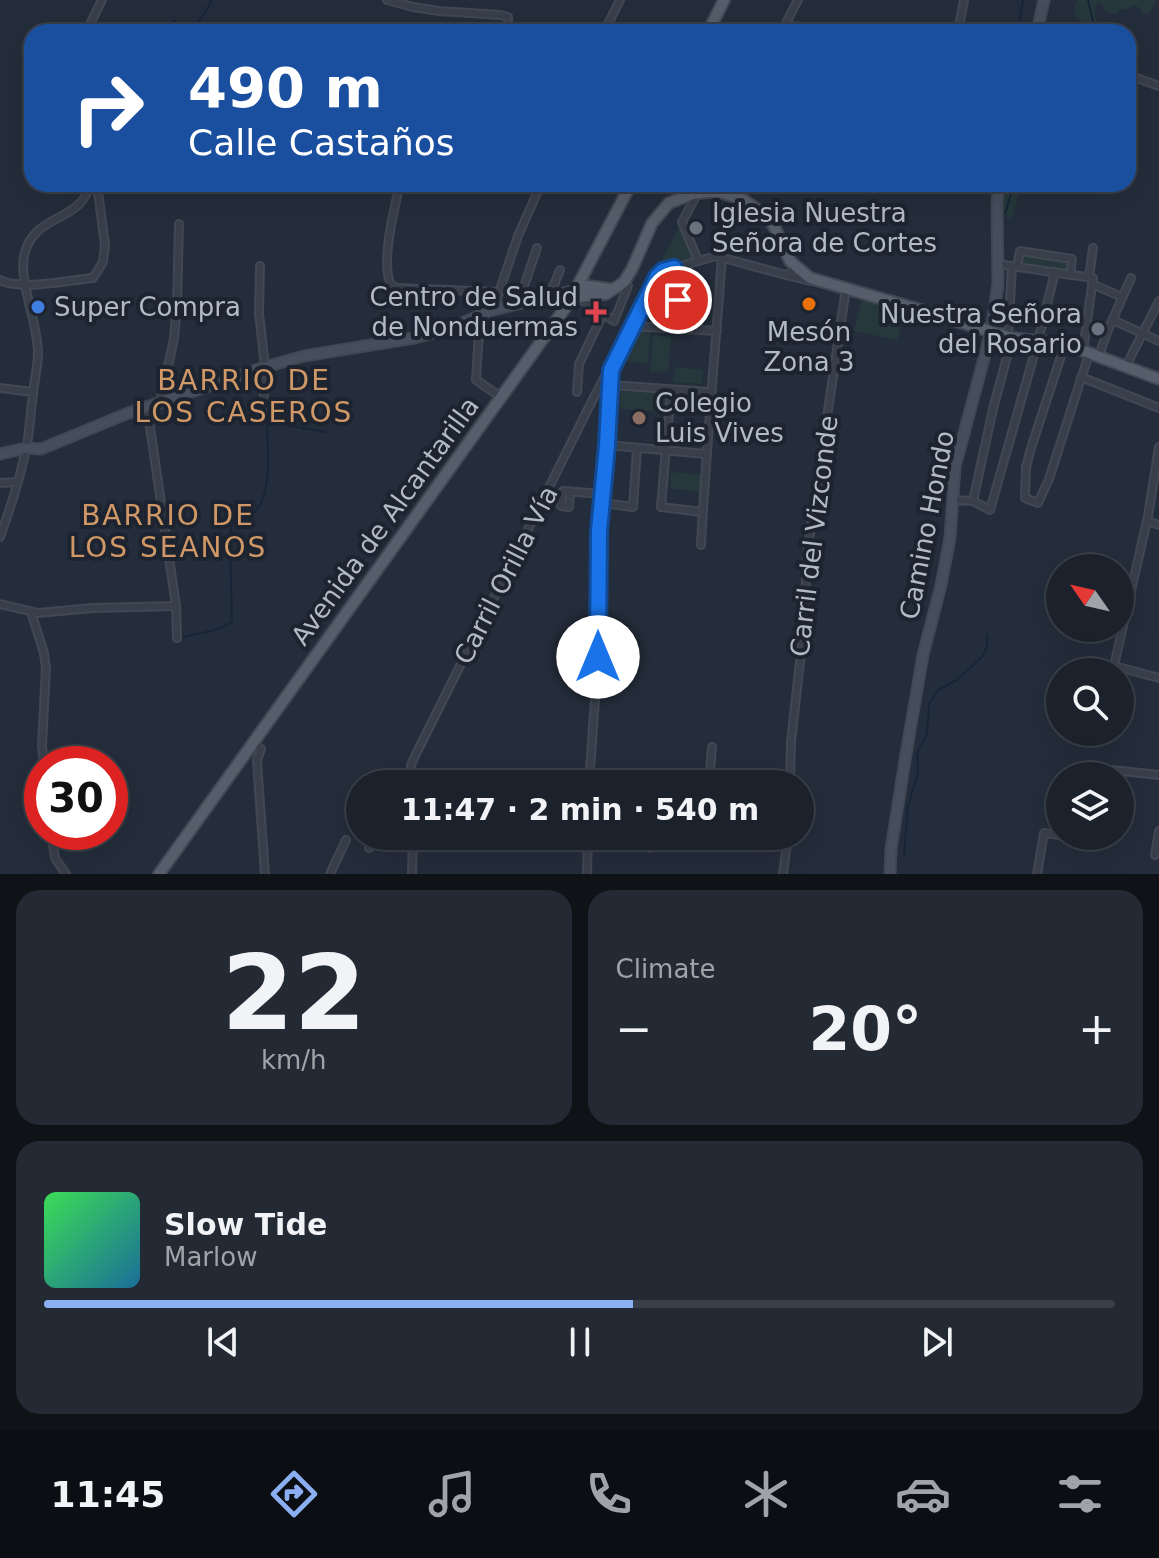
<!DOCTYPE html>
<html lang="en">
<head>
<meta charset="utf-8">
<style>
	:root { --surface:#1b222c; --page:#242a34; --text:#f1f3f6; --muted:#a0a4a9; --line:#393f48; --accent:#8caff3 }
	body { margin:0; font-family:"DejaVu Sans",sans-serif; background:var(--page); color:var(--text); height:100vh; display:flex; flex-direction:column; font-size:30px; white-space:nowrap }
	* { box-sizing:border-box; margin:0 }
	p { font-size:26px; color:var(--muted) }
	.icon { flex:none; width:44px; height:44px; fill:none; stroke:currentColor; stroke-width:2; stroke-linecap:round; stroke-linejoin:round }
	.map { position:relative; height:874px; overflow:hidden }
	.details { display:flex; flex-direction:column; gap:16px; padding:16px; background:#0f1318; flex:1 }
	.details>* { flex:none }
	.guide { position:absolute; left:24px; top:24px; width:1112px; height:168px; border-radius:24px; box-shadow:0 8px 32px #0002,0 0 0 2px var(--line); background:#1a4fa0; color:#fff; overflow:hidden }
	.needle { width:52px; rotate:304deg }
	.fabs { position:absolute; left:1046px; top:554px; display:grid; gap:16px }
	.fabs a { display:grid; place-items:center; width:88px; height:88px; border-radius:50%; background:var(--surface); box-shadow:0 8px 32px #0002,0 0 0 2px var(--line); font-size:40px }
	.speed { position:absolute; left:24px; top:746px; display:flex; gap:16px; font-size:40px; font-weight:700; text-align:center }
	.speed>* { display:grid; place-content:center; width:104px; height:104px; border-radius:50%; background:var(--surface); box-shadow:0 8px 32px #0002,0 0 0 2px var(--line); line-height:1 }
	.speed .limit { border:12px solid #d22; background:#fff; color:#111 }
	.pin { position:absolute; display:grid; place-items:center; width:68px; height:68px; color:#fff; margin:-34px; border:4px solid #fff; border-radius:50%; box-shadow:0 2px 8px #0007 }
	.me { position:absolute; width:88px; margin:-44px; rotate:0deg; stroke-linejoin:round; filter:drop-shadow(0 0 6px #0008) }
	.turn { display:flex; align-items:center; gap:28px; height:168px; padding:0 32px; font-size:36px }
	.turn .icon { width:104px; height:104px; stroke-width:2.5 }
	.turn b { display:block; font-size:56px; line-height:68px }
	.big { font-size:60px; font-weight:600; line-height:1.1 }
	.details .tile { flex:1; display:flex; flex-direction:column; justify-content:center; gap:12px; min-width:0; padding:0 28px; border-radius:24px; background:var(--page) }
	.details .dial { align-items:center; gap:0 }
	.dial b { font-size:104px; line-height:1 }
	.song { display:flex; align-items:center; gap:24px }
	.cover { width:96px; height:96px; border-radius:12px; background:linear-gradient(135deg,hsl(130 70% 55%),hsl(200 70% 35%)) }
	.played { height:8px; border-radius:4px; background:linear-gradient(90deg,var(--accent) 55%,var(--line) 55%) }
	.keys { display:flex; justify-content:space-around; direction:ltr }
	.heat { display:flex; justify-content:space-between; align-items:center; font-size:44px; direction:ltr }
	.details .tiles { flex:1; display:grid; gap:16px; grid-template-columns:1fr 1fr }
	.tile:last-child { grid-column:span 2 }
	.trip { position:absolute; left:346px; top:770px; width:468px; height:80px; border-radius:40px; background:var(--surface); box-shadow:0 8px 32px #0002,0 0 0 2px var(--line); font-weight:600; line-height:80px; text-align:center }
	.dock { display:flex; height:128px; justify-content:space-around; align-items:center; background:#0b0e12; color:var(--muted) }
	.dock .icon { width:56px; height:56px }
	.dock .active { color:var(--accent) }
	.dock b { font-size:36px; color:var(--text) }
	.map>svg:first-child { display:block }
</style>
</head>
<body>
<div class="map">
<svg width="1159" height="874" viewBox="0 0 1159 874">
	<rect width="100%" height="100%" fill="#242d3b"/>
	<g fill="#26383c">
		<path d="M1079 0H1157L1149 13 1142 14 1140 8 1133 5 1126 10 1121 9 1117 14H1109L1103 10 1102 4 1098 3C1095 9 1094 14 1096 21L1100 23 1099 29 1096 32H1082L1087 25 1086 22H1082L1074 15 1076 4Z"/>
		<path d="M1003 184H1022L1012 218 1001 217Z"/>
		<path d="M682 222 698 260 681 266 678 263 656 271Z"/>
		<path d="M1023 255 1070 264 1068 272 1021 264Z"/>
		<path d="M862 298 905 311 897 340 854 331Z"/>
		<path d="M635 328 651 329 648 363 619 361Z"/>
		<path d="M653 335 671 337 668 372 650 371Z"/>
		<path d="M675 367 703 370 702 384 673 382Z"/>
		<path d="M621 391 665 394 664 412 620 409Z"/>
		<path d="M671 472 703 475 702 491 671 489Z"/>
	</g>
	<g fill="none" stroke-linecap="round" stroke-linejoin="round">
		<g stroke="#182438" stroke-width="2">
			<path d="M165 27 175 21 180 27 187 29C201 24 205 12 212 0"/>
			<path d="M1018 32 1023 0"/>
			<path d="M1085 32 1093 21 1088 0"/>
			<path d="M1005 214 1014 184"/>
			<path d="M179 638C199 632 213 634 232 622L230 542 232 519C237 518 245 518 251 515 274 500 267 447 267 422L327 432"/>
			<path d="M904 855 908 806 918 772 917 753 927 734 929 704 938 690 957 680 982 657 987 647V635"/>
		</g>
		<defs>
			<g id="minor">
				<path d="M387 0 413 7 439 11 501 15 508 17V27L513 32"/>
				<path d="M786 27V23L798 0"/>
				<path d="M89 32V26L102 0"/>
				<path d="M604 32 620 0"/>
				<path d="M781 32 789 26 828 29 863 27 903 30 911 32"/>
				<path d="M958 32 964 0"/>
				<path d="M1128 75 1159 86"/>
				<path d="M400 184C395 206 379 267 392 286L397 288 500 292"/>
				<path d="M695 198 682 222 698 260"/>
				<path d="M997 264 1093 278 1083 351"/>
				<path d="M260 266 259 313 265 367"/>
				<path d="M1017 267 1020 251 1072 259 1070 275"/>
				<path d="M674 268 679 284 676 328"/>
				<path d="M786 275 810 281"/>
				<path d="M1089 277 1093 248"/>
				<path d="M0 280C23 291 68 280 93 278L103 262 105 245 97 184"/>
				<path d="M1092 284 1122 297"/>
				<path d="M549 297 560 270"/>
				<path d="M579 297 583 301 614 321 628 286"/>
				<path d="M518 304 537 248"/>
				<path d="M493 310 518 236 541 184"/>
				<path d="M480 316 476 380 501 397"/>
				<path d="M1113 320 1159 341"/>
				<path d="M632 326 717 331"/>
				<path d="M1008 337 1012 266"/>
				<path d="M1065 344 1031 448 1026 467 1025 498 1038 503 1049 479 1089 354"/>
				<path d="M1098 358 1108 330 1131 278"/>
				<path d="M261 368 266 413"/>
				<path d="M1125 368 1159 301"/>
				<path d="M1081 377 1159 408"/>
				<path d="M611 385 710 392"/>
				<path d="M0 388 33 392"/>
				<path d="M671 390 661 507 702 512"/>
				<path d="M577 392 579 364 603 314"/>
				<path d="M160 402 174 339 177 304 179 224"/>
				<path d="M607 445 706 454"/>
				<path d="M1159 447 1148 516 1114 666 1159 678"/>
				<path d="M0 483 17 482"/>
				<path d="M570 492 569 507 561 506 563 491 603 494"/>
				<path d="M952 500 973 501 993 409 1012 338"/>
				<path d="M973 501 990 510 1038 341 1055 272"/>
				<path d="M602 503 633 507 637 448"/>
				<path d="M1147 521 1159 525"/>
				<path d="M0 537C10 509 20 479 26 449 30 432 30 413 33 395 34 381 38 366 38 353 38 323 19 284 24 256 33 212 81 224 90 184"/>
				<path d="M701 545C706 449 715 354 722 257"/>
				<path d="M0 604 38 613 93 608 176 606 150 427 145 408"/>
				<path d="M176 606 177 638"/>
				<path d="M31 612 44 653 46 668 42 746 44 764"/>
				<path d="M253 743 261 749 257 760 258 776 265 874"/>
				<path d="M1111 776 1112 770 1159 775"/>
				<path d="M401 784 405 776 411 774"/>
				<path d="M412 784 411 765 415 756 593 399 605 376 611 370"/>
				<path d="M589 784 598 657 599 531 607 445 611 370 657 277 663 271 716 256 786 275 792 272 795 267"/>
				<path d="M647 784 649 779 653 778 698 784"/>
				<path d="M709 784 712 747"/>
				<path d="M790 784 791 742 804 626 807 554 846 288"/>
				<path d="M51 832 55 858 66 874"/>
				<path d="M643 836V844L650 848"/>
				<path d="M1069 836 1106 838V836"/>
				<path d="M369 848 375 836"/>
				<path d="M1155 855 1159 831"/>
				<path d="M330 874 346 840"/>
				<path d="M412 874 413 836"/>
				<path d="M587 874 588 836"/>
				<path d="M783 874 788 836"/>
				<path d="M1037 874 1044 833 1060 835"/>
			</g>
			<g id="secondary">
				<path d="M1037 32 1044 0"/>
				<path d="M0 454 26 448 41 449 126 414 265 367 304 356 414 338 448 329 493 310 576 290"/>
				<path d="M890 874 891 849 906 754 923 655 941 585 950 538 955 467 991 332 998 284 997 203 999 184"/>
			</g>
			<g id="primary">
				<path d="M708 32 724 0"/>
				<path d="M576 290 588 286 609 289"/>
				<path d="M570 302 579 297 606 294 624 282 632 269 652 223 669 203 693 194 706 192H720L744 200 766 216 774 226 790 261 810 278 924 311 1012 338 1065 344 1159 379"/>
				<path d="M159 874 568 304 631 184"/>
			</g>
		</defs>
		<use href="#minor" stroke="#414854" stroke-width="10"/>
		<use href="#secondary" stroke="#414854" stroke-width="13"/>
		<use href="#primary" stroke="#414854" stroke-width="14"/>
		<use href="#minor" stroke="#383f4b" stroke-width="6"/>
		<use href="#secondary" stroke="#464e5e" stroke-width="9"/>
		<use href="#primary" stroke="#565e6b" stroke-width="10"/>
	</g>
	<g fill="none" stroke-linecap="round" stroke-linejoin="round">
		<defs>
			<path id="route" d="M598 657 599 531 607 445 611 370 657 277 663 271 674 268 679 284 678 300"/>
		</defs>
		<use href="#route" stroke="#114b97" stroke-width="20"/>
		<use href="#route" stroke="#1a73e8" stroke-width="14"/>
	</g>
	<g fill="#6b7280" stroke="#1d2430" stroke-width="3">
		<circle cx="696" cy="228" r="8"/>
		<circle cx="1098" cy="329" r="8"/>
	</g>
	<circle fill="#e8710a" stroke="#1d2430" stroke-width="3" cx="809" cy="304" r="8"/>
	<circle fill="#3f7fe0" stroke="#1d2430" stroke-width="3" cx="38" cy="307" r="8"/>
	<path fill="#e0444e" stroke="#1d2430" stroke-width="3" d="M592 300h8v8h8v8h-8v8h-8v-8h-8v-8h8z"/>
	<circle fill="#8d6e63" stroke="#1d2430" stroke-width="3" cx="639" cy="418" r="8"/>
	<g text-anchor="middle" dominant-baseline="central" stroke-width="8" stroke-linejoin="round" paint-order="stroke">
		<g font-size="26" fill="#b3bac7" stroke="#1d2430" text-anchor="start">
			<text x="712" y="213">Iglesia Nuestra<tspan x="712" dy="30">Señora de Cortes</tspan></text>
			<text x="578" y="297" text-anchor="end">Centro de Salud<tspan x="578" dy="30">de Nonduermas</tspan></text>
			<text x="54" y="307">Super Compra</text>
			<text x="1082" y="314" text-anchor="end">Nuestra Señora<tspan x="1082" dy="30">del Rosario</tspan></text>
			<text x="809" y="332" text-anchor="middle">Mesón<tspan x="809" dy="30">Zona 3</tspan></text>
			<text x="655" y="403">Colegio<tspan x="655" dy="30">Luis Vives</tspan></text>
		</g>
		<g font-size="26" fill="#b3bac7" stroke="#1d2430">
			<text transform="translate(385 521) rotate(-54)">Avenida de Alcantarilla</text>
			<text transform="translate(927 525) rotate(-79)">Camino Hondo</text>
			<text transform="translate(814 536) rotate(-83)">Carril del Vizconde</text>
			<text transform="translate(506 575) rotate(-63)">Carril Orilla Vía</text>
		</g>
		<g font-size="28" letter-spacing="2" fill="#cf9866" stroke="#1d2430">
			<text x="244" y="380">BARRIO DE<tspan x="244" dy="32">LOS CASEROS</tspan></text>
			<text x="168" y="515">BARRIO DE<tspan x="168" dy="32">LOS SEANOS</tspan></text>
		</g>
	</g>
</svg>
<div class="fabs">
<a><svg class="needle" viewBox="-14 -14 28 28"><path d="M0-13l5 13h-10z" fill="#e53935"/><path d="M0 13l5-13h-10z" fill="#a0a4a9"/></svg></a>
<a><svg class="icon" aria-label="search" viewBox="0 0 24 24"><circle cx="10" cy="10" r="6"/><path d="M15 15l6 6"/></svg></a>
<a><svg class="icon" aria-label="layers" viewBox="0 0 24 24"><path d="M12 4l9 5-9 5-9-5zM3 14l9 5 9-5"/></svg></a>
</div>
<div class="speed"><div class="limit">30</div></div>
<div class="pin" style="left:678px;top:300px;background:#d93025"><svg class="icon" aria-label="arrive" viewBox="0 0 24 24"><path d="M6 21V4h12l-3 4 3 4H6"/></svg></div>
<svg class="me" style="left:598px;top:657px" viewBox="-20 -20 40 40"><circle r="19" fill="#fff"/><path d="M0-13L10 11 0 6-10 11z" fill="#1a73e8"/></svg>
<div class="trip">11:47 · 2 min · 540 m</div>
<div class="guide">
<div class="turn"><svg class="icon" aria-label="right" viewBox="0 0 24 24"><path d="M7 20v-9h11M14 6l5 5-5 5"/></svg><div><b>490 m</b>Calle Castaños</div></div>
</div>
</div>
<section class="details">
<div class="tiles">
<div class="tile dial"><b>22</b><p>km/h</p></div>
<div class="tile"><p>Climate</p>
<div class="heat"><a>−</a><b class="big">20°</b><a>+</a></div>
</div>
<div class="tile">
<div class="song"><i class="cover"></i><div><b>Slow Tide</b><p>Marlow</p></div></div>
<div class="played"></div>
<div class="keys"><svg class="icon" aria-label="previous" viewBox="0 0 24 24"><path d="M18 5L8 12l10 7zM5 5v14"/></svg><svg class="icon" aria-label="pause" viewBox="0 0 24 24"><path d="M8 5v14M16 5v14"/></svg><svg class="icon" aria-label="next" viewBox="0 0 24 24"><path d="M6 5l10 7-10 7zM19 5v14"/></svg></div>
</div>
</div>
</section>
<nav class="dock">
<b>11:45</b>
<svg class="icon active" aria-label="directions" viewBox="0 0 24 24"><path d="M12 3l9 9-9 9-9-9zM9 14v-3h6M13 9l2 2-2 2"/></svg>
<svg class="icon" aria-label="music" viewBox="0 0 24 24"><path d="M9 18V5l10-2v13"/><circle cx="6" cy="18" r="3"/><circle cx="16" cy="16" r="3"/></svg>
<svg class="icon" aria-label="phone" viewBox="0 0 24 24"><path d="M5 4h4l2 5-3 2q2 4 5 5l2-3 5 2v4C11 20 4 13 5 4z"/></svg>
<svg class="icon" aria-label="climate" viewBox="0 0 24 24"><path d="M12 3v18M4 7l16 10M4 17L20 7"/></svg>
<svg class="icon" aria-label="car" viewBox="0 0 24 24"><path d="M5 17H2v-5l4-1 3-4h7l3 4 3 1v5h-3M9 17h6M6 11h13"/><circle cx="7" cy="17" r="2"/><circle cx="17" cy="17" r="2"/></svg>
<svg class="icon" aria-label="filters" viewBox="0 0 24 24"><path d="M4 7h16M4 17h16"/><circle cx="9" cy="7" r="2"/><circle cx="15" cy="17" r="2"/></svg>
</nav>
</body>
</html>
